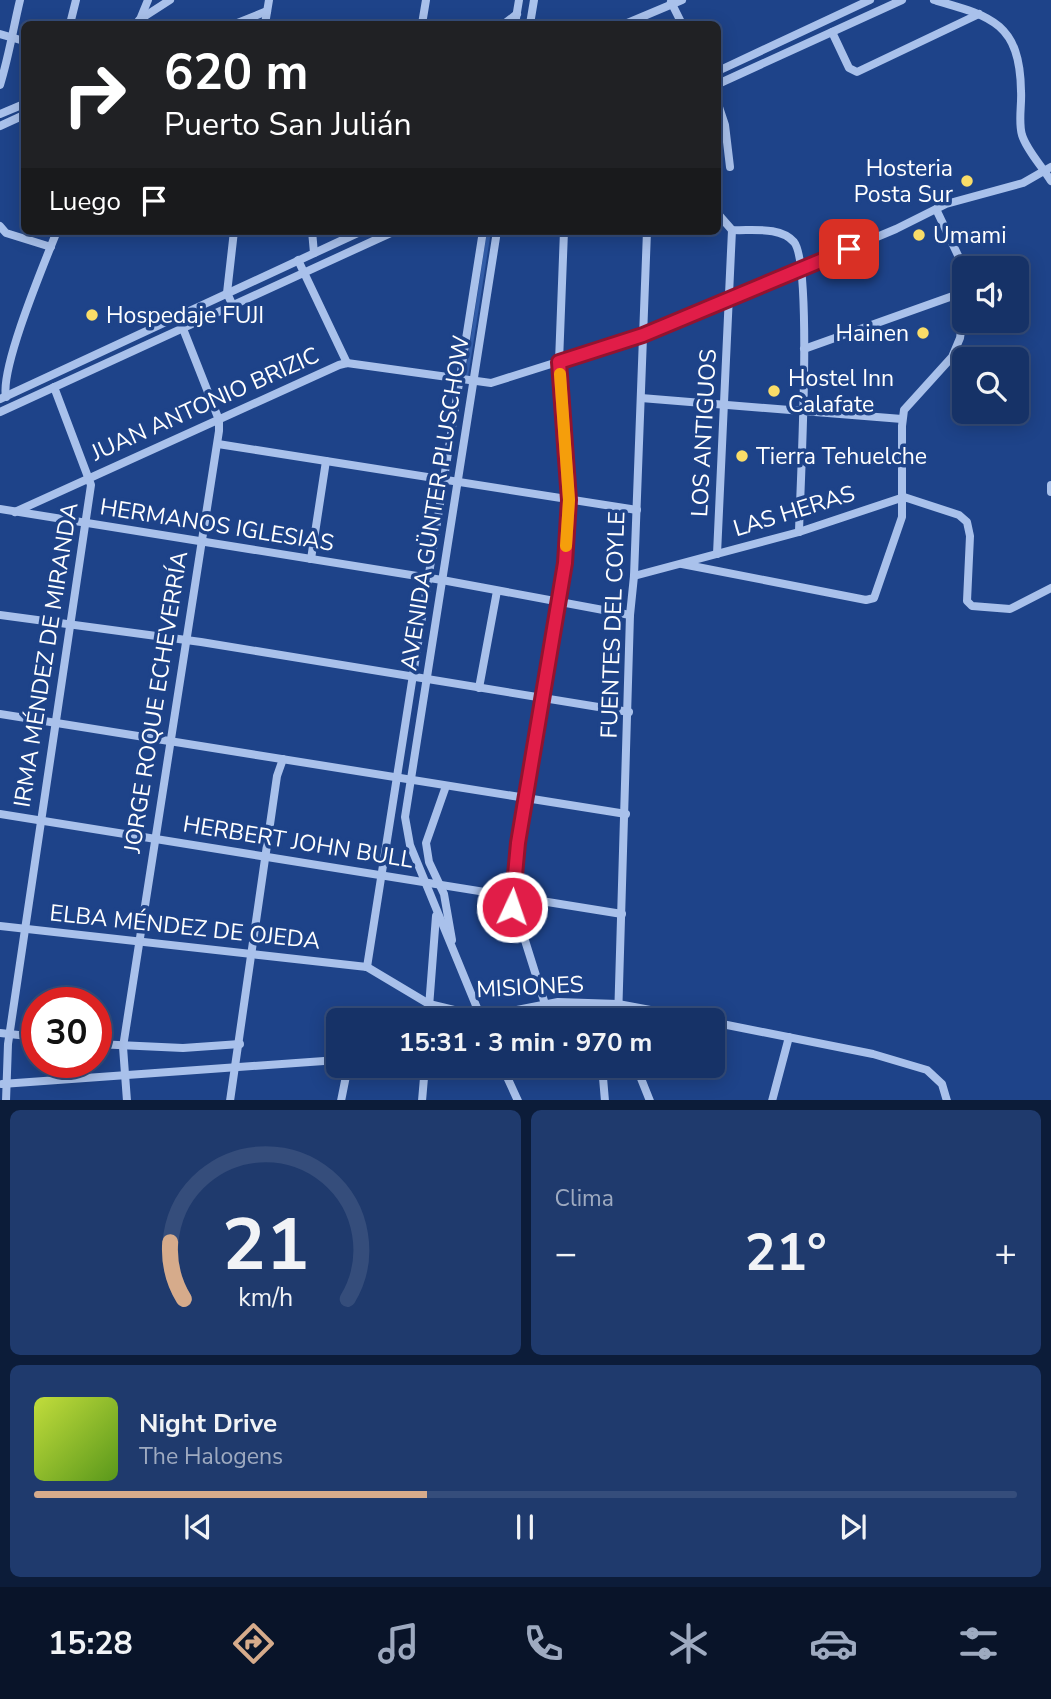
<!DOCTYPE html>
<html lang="es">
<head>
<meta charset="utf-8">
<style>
	:root { --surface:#163267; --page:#1f3a6d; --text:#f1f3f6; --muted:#9eaac0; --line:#354d7b; --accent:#d6ab8b }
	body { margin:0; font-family:"Nunito Sans",sans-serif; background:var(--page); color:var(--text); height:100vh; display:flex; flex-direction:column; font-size:26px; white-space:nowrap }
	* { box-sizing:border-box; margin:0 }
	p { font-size:23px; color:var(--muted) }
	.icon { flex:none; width:38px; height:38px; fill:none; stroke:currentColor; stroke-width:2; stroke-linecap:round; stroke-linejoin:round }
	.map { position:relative; height:1100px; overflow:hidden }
	.details { display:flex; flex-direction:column; gap:10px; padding:10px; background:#0c1c39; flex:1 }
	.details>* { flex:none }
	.banner { position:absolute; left:21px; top:21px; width:700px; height:214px; border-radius:10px; box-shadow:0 4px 18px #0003,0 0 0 2px var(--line); background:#202124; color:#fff; overflow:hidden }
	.fabs { position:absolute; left:952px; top:256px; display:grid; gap:14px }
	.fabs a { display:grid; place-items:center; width:77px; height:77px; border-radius:10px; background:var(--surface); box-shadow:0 4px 18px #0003,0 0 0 2px var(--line); font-size:35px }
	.speed { position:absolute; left:21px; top:987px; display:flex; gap:14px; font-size:35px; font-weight:700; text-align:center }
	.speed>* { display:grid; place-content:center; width:91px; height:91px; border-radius:50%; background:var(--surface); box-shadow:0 4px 18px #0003,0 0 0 2px var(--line); line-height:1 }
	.speed .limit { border:10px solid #d22; background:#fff; color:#111 }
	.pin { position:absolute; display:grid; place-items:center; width:60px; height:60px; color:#fff; margin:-30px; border-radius:14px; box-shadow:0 4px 10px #0006 }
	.me { position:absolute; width:77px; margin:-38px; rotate:3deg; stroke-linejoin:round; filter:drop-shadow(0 0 5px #0008) }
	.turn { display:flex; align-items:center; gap:24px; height:147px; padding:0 28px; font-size:32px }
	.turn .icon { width:91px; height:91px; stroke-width:2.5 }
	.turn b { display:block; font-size:49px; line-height:60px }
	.then { display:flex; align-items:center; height:66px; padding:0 28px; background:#0003; gap:14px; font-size:26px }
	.big { font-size:52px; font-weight:700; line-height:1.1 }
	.details .widget { flex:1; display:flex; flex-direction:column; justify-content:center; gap:10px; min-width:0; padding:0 24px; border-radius:10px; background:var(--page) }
	.details .dial { align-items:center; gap:0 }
	.dial svg { height:182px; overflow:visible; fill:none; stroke:var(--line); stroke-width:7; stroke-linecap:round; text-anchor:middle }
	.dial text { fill:var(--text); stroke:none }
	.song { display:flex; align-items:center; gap:21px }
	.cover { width:84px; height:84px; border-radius:10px; background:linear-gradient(135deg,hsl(70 70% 55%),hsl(90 70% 35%)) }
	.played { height:7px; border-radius:4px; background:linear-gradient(90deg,var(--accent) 40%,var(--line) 40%) }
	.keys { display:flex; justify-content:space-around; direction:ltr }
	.heat { display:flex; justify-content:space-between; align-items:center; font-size:38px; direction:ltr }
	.details .tiles { flex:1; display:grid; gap:10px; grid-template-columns:1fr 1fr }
	.widget:last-child { grid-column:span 2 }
	.trip { position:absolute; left:326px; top:1008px; width:399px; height:70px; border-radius:10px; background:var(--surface); box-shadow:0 4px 18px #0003,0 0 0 2px var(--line); font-weight:700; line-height:70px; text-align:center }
	.tabs { display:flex; height:112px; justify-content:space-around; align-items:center; background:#091429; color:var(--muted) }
	.tabs .icon { width:49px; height:49px }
	.tabs .current { color:var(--accent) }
	.tabs b { font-size:32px; color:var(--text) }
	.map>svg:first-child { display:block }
</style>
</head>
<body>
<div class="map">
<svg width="1051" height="1101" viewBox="0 0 1051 1101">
	<rect width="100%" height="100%" fill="#1e4389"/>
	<path fill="#325ca7" d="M487 231H491L468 377 465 376Z"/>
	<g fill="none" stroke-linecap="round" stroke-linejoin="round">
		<g stroke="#a9c1eb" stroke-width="8">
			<path d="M934 0C991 16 1020 23 1021 91 1022 105 1018 121 1022 135 1027 151 1042 166 1051 181"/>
			<path d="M671 2 682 24"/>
			<path d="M139 20 170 0"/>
			<path d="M139 22 148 0"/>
			<path d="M70 24 76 0"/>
			<path d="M235 24 267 11"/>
			<path d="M265 24 269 0"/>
			<path d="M422 24 426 0"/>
			<path d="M504 24 517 14"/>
			<path d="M515 24 519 0"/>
			<path d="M530 24 534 0"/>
			<path d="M625 24 682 0"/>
			<path d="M832 32 849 68 857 72 979 14"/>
			<path d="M0 34 24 41"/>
			<path d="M718 71 870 0"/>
			<path d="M718 84 902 0"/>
			<path d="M0 85C9 56 13 29 20 0"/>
			<path d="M718 104 725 125 730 167"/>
			<path d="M0 114 24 104"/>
			<path d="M0 126 24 115"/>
			<path d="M936 209 964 268"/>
			<path d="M718 214 732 230C752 231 780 226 794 242 813 265 800 489 799 532"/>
			<path d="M0 226 6 233 51 247"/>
			<path d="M312 231 314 253"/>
			<path d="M298 260 347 363"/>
			<path d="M233 306 227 293 234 231"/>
			<path d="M804 349 964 292"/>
			<path d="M6 397C0 368 44 264 57 231"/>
			<path d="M641 398 902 419"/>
			<path d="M0 399 362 231"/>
			<path d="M0 412 395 231"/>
			<path d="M218 444 637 510"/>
			<path d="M1051 485V492"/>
			<path d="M0 509 442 580 630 615"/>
			<path d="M15 512 339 365 347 363 491 383 643 335 896 229 946 204 1023 183 1051 167"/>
			<path d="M717 554 732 230"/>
			<path d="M311 559 326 461"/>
			<path d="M682 564 866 600 874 598 902 517V426L904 410 952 357 960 338 964 311"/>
			<path d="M634 576 799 532 904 497 959 515 967 522 970 536 967 601 972 606 1010 609 1051 588"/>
			<path d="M0 615 201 642 629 712"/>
			<path d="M479 688 497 591"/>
			<path d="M0 714 626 814"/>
			<path d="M446 786 426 843 429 862 444 894 452 940"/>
			<path d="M0 814 622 914"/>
			<path d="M0 926 367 967 429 1004 454 1010H517L558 1002 618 1004 704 1020"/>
			<path d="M367 967 483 231"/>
			<path d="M545 1004 511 896 565 563 569 500 559 362 564 231"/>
			<path d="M428 1020 436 916"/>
			<path d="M482 1020 410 845 405 817 497 231"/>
			<path d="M618 1020 630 615 634 576 647 231"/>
			<path d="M712 1022 873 1054 927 1070 942 1084 947 1101"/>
			<path d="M0 1033 37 1037"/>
			<path d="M96 1044 183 1048 240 1044"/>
			<path d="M502 1066 518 1101"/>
			<path d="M602 1066 605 1101"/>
			<path d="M636 1066 650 1101"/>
			<path d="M2 1084 338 1060"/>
			<path d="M6 1101 8 1044 91 485 54 387"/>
			<path d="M127 1101 123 1047 219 431V420L178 316"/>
			<path d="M230 1101 277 776 283 759"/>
			<path d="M341 1101 348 1066"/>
			<path d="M422 1101 425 1066"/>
			<path d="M772 1101 789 1037"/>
		</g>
	</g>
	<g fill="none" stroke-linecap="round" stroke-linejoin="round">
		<defs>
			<path id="route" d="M512 907 518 843 565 563 569 500 559 362 643 335 849 249"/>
		</defs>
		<use href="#route" stroke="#92132f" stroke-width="18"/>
		<use href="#route" stroke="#e11d48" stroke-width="12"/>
		<path stroke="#f59e0b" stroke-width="12" d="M560 374 569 500 566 546"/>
	</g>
	<g fill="#fadd68" stroke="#1e4389" stroke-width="2.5">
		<circle cx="967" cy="181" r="7"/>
		<circle cx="919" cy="235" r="7"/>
		<circle cx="92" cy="315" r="7"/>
		<circle cx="923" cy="333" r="7"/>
		<circle cx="774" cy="391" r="7"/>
		<circle cx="742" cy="456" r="7"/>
	</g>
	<g text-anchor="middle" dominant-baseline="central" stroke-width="7" stroke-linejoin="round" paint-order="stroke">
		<g font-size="23" fill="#fff" stroke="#1e4389" text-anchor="start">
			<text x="953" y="168" text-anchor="end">Hosteria<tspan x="953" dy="26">Posta Sur</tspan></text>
			<text x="933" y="235">Umami</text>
			<text x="106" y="315">Hospedaje FUJI</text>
			<text x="909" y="333" text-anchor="end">Hainen</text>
			<text x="788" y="378">Hostel Inn<tspan x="788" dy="26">Calafate</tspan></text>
			<text x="756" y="456">Tierra Tehuelche</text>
		</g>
		<g font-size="23" fill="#fff" stroke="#1e4389">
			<text transform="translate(205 404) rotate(-24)">JUAN ANTONIO BRIZIC</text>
			<text transform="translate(704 433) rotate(-87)">LOS ANTIGUOS</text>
			<text transform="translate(435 503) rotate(-81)">AVENIDA GÜNTER PLUSCHOW</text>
			<text transform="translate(794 511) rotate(-17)">LAS HERAS</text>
			<text transform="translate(217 525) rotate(9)">HERMANOS IGLESIAS</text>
			<text transform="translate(613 625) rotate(-88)">FUENTES DEL COYLE</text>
			<text transform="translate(46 655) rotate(-81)">IRMA MÉNDEZ DE MIRANDA</text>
			<text transform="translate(156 702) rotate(-81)">JORGE ROQUE ECHEVERRÍA</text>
			<text transform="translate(298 842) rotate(9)">HERBERT JOHN BULL</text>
			<text transform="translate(185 927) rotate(6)">ELBA MÉNDEZ DE OJEDA</text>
			<text transform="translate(530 987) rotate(-3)">MISIONES</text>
		</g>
	</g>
</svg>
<div class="fabs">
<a><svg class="icon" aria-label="sound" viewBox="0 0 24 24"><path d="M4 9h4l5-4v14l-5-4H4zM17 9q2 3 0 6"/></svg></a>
<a><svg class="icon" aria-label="search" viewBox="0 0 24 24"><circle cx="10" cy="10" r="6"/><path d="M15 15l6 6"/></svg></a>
</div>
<div class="speed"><div class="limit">30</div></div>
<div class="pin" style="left:849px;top:249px;background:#d93025"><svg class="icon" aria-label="arrive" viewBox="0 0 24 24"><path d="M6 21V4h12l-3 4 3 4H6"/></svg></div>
<svg class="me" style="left:512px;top:907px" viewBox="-20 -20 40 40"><circle r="17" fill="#e11d48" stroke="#fff" stroke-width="3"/><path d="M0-11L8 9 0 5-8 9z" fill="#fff"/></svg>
<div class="trip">15:31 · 3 min · 970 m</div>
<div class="banner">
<div class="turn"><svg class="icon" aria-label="right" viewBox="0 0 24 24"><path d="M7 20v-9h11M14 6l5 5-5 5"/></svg><div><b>620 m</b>Puerto San Julián</div></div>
<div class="then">Luego<svg class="icon" aria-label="arrive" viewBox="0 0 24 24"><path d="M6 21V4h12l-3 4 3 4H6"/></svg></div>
</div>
</div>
<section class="details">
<div class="tiles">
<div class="widget dial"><svg viewBox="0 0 100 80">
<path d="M14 69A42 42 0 1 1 86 69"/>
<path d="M14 69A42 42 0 0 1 8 44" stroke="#d6ab8b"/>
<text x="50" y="56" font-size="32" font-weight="700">21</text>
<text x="50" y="72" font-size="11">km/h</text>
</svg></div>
<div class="widget"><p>Clima</p>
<div class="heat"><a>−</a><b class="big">21°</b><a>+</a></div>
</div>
<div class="widget">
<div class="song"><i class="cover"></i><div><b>Night Drive</b><p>The Halogens</p></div></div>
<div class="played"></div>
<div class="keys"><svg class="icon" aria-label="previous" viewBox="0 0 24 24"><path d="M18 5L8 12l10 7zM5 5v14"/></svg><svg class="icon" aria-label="pause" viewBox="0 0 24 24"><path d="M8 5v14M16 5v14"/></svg><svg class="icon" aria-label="next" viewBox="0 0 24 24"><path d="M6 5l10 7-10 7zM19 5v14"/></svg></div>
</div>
</div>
</section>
<nav class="tabs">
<b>15:28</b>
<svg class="icon current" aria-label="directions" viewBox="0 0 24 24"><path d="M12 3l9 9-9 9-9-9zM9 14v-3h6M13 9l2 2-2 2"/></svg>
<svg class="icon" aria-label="music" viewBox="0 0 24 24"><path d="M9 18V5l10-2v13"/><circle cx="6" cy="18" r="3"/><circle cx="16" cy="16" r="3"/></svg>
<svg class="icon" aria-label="phone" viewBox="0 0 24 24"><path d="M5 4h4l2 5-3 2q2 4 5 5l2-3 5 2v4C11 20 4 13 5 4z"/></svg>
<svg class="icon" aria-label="climate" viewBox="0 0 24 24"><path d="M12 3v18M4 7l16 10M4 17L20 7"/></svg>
<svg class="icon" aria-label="car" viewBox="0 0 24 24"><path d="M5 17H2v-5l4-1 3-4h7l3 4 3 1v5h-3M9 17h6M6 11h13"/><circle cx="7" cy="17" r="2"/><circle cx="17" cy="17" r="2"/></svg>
<svg class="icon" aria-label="filters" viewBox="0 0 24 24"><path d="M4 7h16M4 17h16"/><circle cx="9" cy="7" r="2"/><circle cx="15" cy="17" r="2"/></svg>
</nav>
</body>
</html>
